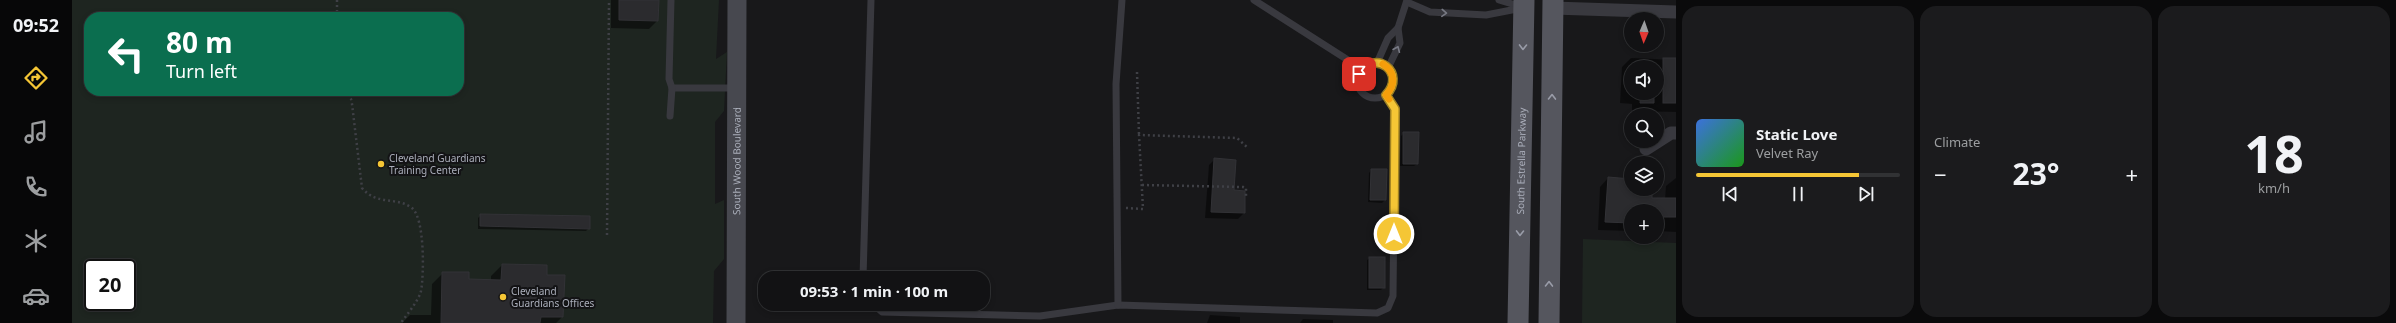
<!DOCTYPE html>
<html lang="en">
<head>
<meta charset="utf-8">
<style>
	:root { --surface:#121214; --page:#1b1b1d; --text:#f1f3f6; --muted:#9c9ea0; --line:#313234; --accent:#f5c635 }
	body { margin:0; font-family:"Noto Sans",sans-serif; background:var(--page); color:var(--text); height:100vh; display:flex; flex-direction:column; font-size:15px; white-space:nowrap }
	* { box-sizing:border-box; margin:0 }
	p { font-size:13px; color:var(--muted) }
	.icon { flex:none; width:22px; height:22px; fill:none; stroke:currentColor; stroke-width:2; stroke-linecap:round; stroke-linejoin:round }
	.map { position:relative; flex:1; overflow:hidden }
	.sheet { display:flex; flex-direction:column; gap:6px; padding:6px; background:#0a0a0b; width:720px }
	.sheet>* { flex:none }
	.hud { position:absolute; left:12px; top:12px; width:380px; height:84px; border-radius:16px; box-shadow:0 2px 6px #0003,0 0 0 1px var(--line); background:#0b6e4f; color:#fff; overflow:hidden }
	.needle { width:26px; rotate:182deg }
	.buttons { position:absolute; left:1552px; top:12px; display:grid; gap:8px }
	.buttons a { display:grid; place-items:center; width:40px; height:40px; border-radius:50%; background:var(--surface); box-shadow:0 2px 6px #0003,0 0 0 1px var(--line); font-size:20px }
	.speed { position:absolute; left:12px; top:259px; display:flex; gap:8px; font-size:20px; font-weight:700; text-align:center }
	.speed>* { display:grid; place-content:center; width:52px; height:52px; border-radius:50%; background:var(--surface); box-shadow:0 2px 6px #0003,0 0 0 1px var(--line); line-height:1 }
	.speed .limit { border:2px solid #111; border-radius:6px; background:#fff; color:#111 }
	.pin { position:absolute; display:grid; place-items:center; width:34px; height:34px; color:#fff; margin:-17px; border-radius:8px; box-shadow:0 2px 6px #0006 }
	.me { position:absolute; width:44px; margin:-22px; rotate:0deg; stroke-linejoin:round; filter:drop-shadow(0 0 3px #0008) }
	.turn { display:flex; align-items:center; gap:14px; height:84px; padding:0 16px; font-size:18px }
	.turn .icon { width:52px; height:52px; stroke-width:2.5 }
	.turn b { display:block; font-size:28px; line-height:34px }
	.big { font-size:30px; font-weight:700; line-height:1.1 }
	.sheet .tile { flex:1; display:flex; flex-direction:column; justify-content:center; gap:6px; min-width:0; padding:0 14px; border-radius:16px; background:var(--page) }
	.sheet .dial { align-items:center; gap:0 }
	.dial b { font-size:52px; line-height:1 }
	.song { display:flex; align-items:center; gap:12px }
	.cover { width:48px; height:48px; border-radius:6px; background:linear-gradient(135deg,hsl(220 70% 55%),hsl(120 70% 35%)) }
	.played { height:4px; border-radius:2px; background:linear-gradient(90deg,var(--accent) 80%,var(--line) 80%) }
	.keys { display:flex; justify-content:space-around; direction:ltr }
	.heat { display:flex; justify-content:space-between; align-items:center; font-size:22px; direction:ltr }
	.sheet .tiles { flex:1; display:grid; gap:6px; grid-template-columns:repeat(3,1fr) }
	.trip { position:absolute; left:686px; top:271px; width:232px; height:40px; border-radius:16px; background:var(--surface); box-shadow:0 2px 6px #0003,0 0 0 1px var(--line); font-weight:700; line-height:40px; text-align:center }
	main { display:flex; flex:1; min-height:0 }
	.tab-bar { display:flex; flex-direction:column; width:72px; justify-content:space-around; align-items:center; background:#070708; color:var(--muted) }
	.tab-bar .icon { width:28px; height:28px }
	.tab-bar .current { color:var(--accent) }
	.tab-bar b { font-size:18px; color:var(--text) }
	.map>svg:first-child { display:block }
</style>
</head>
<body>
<main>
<nav class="tab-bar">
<b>09:52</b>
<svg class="icon current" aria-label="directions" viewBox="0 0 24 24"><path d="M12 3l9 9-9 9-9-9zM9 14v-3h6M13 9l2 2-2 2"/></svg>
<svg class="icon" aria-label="music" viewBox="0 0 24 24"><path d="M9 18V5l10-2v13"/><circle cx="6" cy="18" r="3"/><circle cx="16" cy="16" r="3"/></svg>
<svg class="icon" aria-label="phone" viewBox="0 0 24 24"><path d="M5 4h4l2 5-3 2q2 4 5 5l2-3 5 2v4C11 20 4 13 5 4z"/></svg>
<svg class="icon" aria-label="climate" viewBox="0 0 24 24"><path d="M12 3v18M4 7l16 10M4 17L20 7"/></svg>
<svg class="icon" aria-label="car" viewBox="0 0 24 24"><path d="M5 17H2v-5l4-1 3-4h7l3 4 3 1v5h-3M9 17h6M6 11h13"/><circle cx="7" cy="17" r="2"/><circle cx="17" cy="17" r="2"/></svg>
</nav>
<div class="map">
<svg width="1604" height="323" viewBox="0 0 1604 323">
	<rect width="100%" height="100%" fill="#18181a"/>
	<g fill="#1e2520" fill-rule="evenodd">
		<path d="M0 0H647L644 59 655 52 652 111 643 122V204L652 200V259L642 271 641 323H0ZM17 17H387V91H17ZM21 268H55V302H21Z"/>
		<path d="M1511 239 1604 243V323H1510Z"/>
	</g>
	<g fill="#0007" fill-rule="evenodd">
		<path d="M539 0H586L585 21 577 29 539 28Z"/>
		<path d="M1559 58 1604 60V112L1560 111V104L1548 103 1550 67ZM1559 67H1585V93H1559Z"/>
		<path d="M1332 133 1345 164 1342 166H1328L1329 136Z"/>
		<path d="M1143 159 1172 213 1166 219 1133 218 1137 165Z"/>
		<path d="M1299 170 1313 200 1310 203 1296 202 1297 173Z"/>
		<path d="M1536 178 1559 180V189H1579V199H1593L1594 186 1604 178V232L1585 231V211H1559V231L1526 230 1528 187Z"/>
		<path d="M409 215 517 228 514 231 406 229V218Z"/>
		<path d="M1298 258 1312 287 1309 290H1295V260Z"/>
		<path d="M430 265 474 266V276L490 317 484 323H330L338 315H359L360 284 371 273 396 280 419 281V276Z"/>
		<path d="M1138 315 1168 317V323H1135Z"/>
		<path d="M1231 319 1261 320V323H1228Z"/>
	</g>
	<g fill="#2b2b2e" stroke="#323236">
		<path d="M547 0H587L586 21 547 20Z"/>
		<rect x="1591" y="58" width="13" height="45"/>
		<path d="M1569 93H1582V103H1568Z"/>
		<path d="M1331 132H1347L1346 164H1331Z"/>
		<path d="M1142 158 1164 160 1162 190 1173 191V213L1139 212Z"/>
		<path d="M1299 169H1315L1314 200H1298Z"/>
		<path d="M1536 177 1559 179V189H1580V198H1604V217H1585V211H1559V223L1533 222Z"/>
		<path d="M408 214 518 216V229L408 226Z"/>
		<rect x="1297" y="257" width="16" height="31"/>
		<path d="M430 264 475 265V275H493L491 317H469L468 323H369L370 272H397V279L429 280Z"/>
	</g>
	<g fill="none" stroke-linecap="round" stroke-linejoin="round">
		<g stroke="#3f4046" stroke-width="2.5" stroke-dasharray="2 3" stroke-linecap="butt">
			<path d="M265 17V0"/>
			<path d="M1065 72 1067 135"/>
			<path d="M272 91 279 99 280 104 290 188C305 206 324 196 340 208 353 219 352 275 349 291 346 302 335 314 329 323"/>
			<path d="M1070 185 1171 187 1174 188V196"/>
			<path d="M1054 208 1071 209 1067 135 1165 138 1176 148"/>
			<path d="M535 235 537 0"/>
		</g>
		<g stroke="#39393f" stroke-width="7">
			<path d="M599 0 597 79 600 88H663"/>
			<path d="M1182 0 1290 69"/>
			<path d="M1427 0 1450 7"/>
			<path d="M1335 2 1358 12 1414 15 1450 8"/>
			<circle cx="1303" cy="80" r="18"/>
			<path d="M1305 63 1316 38 1326 28 1335 0"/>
			<path d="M1316 68 1328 43 1326 28"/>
			<path d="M598 116 600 88"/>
			<path d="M791 278 799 0"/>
			<path d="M801 304 810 312 968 316 1046 305 1305 313 1316 308 1321 296 1323 109 1314 95"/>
			<path d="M1046 305 1044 84 1050 0"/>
		</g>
		<g stroke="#39393f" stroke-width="13">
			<path d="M1481 8 1604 12"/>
			<path d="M1574 149 1599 133H1604"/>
		</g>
		<path stroke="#47484f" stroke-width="19" id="s1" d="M664 323 665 0"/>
		<g stroke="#55565e" stroke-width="21">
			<path id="s2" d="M1446 323 1452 0"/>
			<path d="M1477 323 1481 0"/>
		</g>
	</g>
	<defs><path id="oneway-chevron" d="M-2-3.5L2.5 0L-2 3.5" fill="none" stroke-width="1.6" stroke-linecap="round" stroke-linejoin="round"/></defs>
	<g stroke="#777983">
		<use href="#oneway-chevron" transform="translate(1372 13) rotate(3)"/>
		<use href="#oneway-chevron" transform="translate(1325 49) rotate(-67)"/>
	</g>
	<g stroke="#999ca8">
		<use href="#oneway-chevron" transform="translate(1451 47) rotate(91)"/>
		<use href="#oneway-chevron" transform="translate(1480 97) rotate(-89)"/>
		<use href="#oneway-chevron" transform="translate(1448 233) rotate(91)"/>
		<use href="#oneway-chevron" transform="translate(1477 284) rotate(-89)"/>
	</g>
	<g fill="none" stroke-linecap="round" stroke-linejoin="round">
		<defs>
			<path id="route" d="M1287 74C1303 48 1335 73 1314 95L1323 109 1322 234"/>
		</defs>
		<use href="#route" stroke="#9f8122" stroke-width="10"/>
		<use href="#route" stroke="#f5c635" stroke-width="7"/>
		<path stroke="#f59e0b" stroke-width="7" d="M1311 64C1323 72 1324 84 1314 95L1317 99"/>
	</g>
	<g fill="#f5c635" stroke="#131315" stroke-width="1.5">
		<circle cx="309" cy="164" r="4"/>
		<circle cx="431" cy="297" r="4"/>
	</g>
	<g text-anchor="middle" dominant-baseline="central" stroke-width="4" stroke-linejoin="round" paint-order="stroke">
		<g font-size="10" fill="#aaaeba" stroke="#131315" text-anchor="start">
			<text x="317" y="158">Cleveland Guardians<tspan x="317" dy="12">Training Center</tspan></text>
			<text x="439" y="291">Cleveland<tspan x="439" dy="12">Guardians Offices</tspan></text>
		</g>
		<g font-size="10" fill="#aaaeba" stroke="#131315">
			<text stroke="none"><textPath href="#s2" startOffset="162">South Estrella Parkway</textPath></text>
			<text stroke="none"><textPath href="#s1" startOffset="162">South Wood Boulevard</textPath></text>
		</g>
	</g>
</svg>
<div class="buttons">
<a><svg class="needle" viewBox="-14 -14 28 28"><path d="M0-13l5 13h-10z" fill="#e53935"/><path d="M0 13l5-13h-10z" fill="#9c9ea0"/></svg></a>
<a><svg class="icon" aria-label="sound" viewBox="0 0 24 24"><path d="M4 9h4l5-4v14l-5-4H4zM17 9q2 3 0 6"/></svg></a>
<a><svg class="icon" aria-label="search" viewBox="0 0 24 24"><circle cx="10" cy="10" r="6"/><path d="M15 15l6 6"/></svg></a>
<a><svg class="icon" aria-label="layers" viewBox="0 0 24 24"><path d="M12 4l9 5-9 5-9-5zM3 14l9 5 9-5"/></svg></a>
<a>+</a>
</div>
<div class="speed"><div class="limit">20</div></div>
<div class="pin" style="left:1287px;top:74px;background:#d93025"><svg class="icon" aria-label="arrive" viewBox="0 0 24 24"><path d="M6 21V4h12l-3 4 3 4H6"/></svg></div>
<svg class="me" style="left:1322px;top:234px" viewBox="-20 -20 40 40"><circle r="17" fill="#f5c635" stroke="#fff" stroke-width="3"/><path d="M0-11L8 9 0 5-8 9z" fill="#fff"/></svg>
<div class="trip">09:53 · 1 min · 100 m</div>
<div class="hud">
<div class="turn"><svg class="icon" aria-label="left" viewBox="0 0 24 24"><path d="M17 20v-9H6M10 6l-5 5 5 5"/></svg><div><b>80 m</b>Turn left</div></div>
</div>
</div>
<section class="sheet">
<div class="tiles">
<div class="tile">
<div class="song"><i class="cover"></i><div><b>Static Love</b><p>Velvet Ray</p></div></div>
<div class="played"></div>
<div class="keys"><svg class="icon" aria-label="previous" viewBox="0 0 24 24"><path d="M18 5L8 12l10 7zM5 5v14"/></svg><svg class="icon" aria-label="pause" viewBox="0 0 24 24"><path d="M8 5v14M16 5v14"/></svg><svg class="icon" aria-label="next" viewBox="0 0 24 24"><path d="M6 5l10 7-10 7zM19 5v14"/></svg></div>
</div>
<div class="tile"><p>Climate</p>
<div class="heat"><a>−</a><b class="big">23°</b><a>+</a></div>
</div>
<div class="tile dial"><b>18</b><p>km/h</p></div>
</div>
</section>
</main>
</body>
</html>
